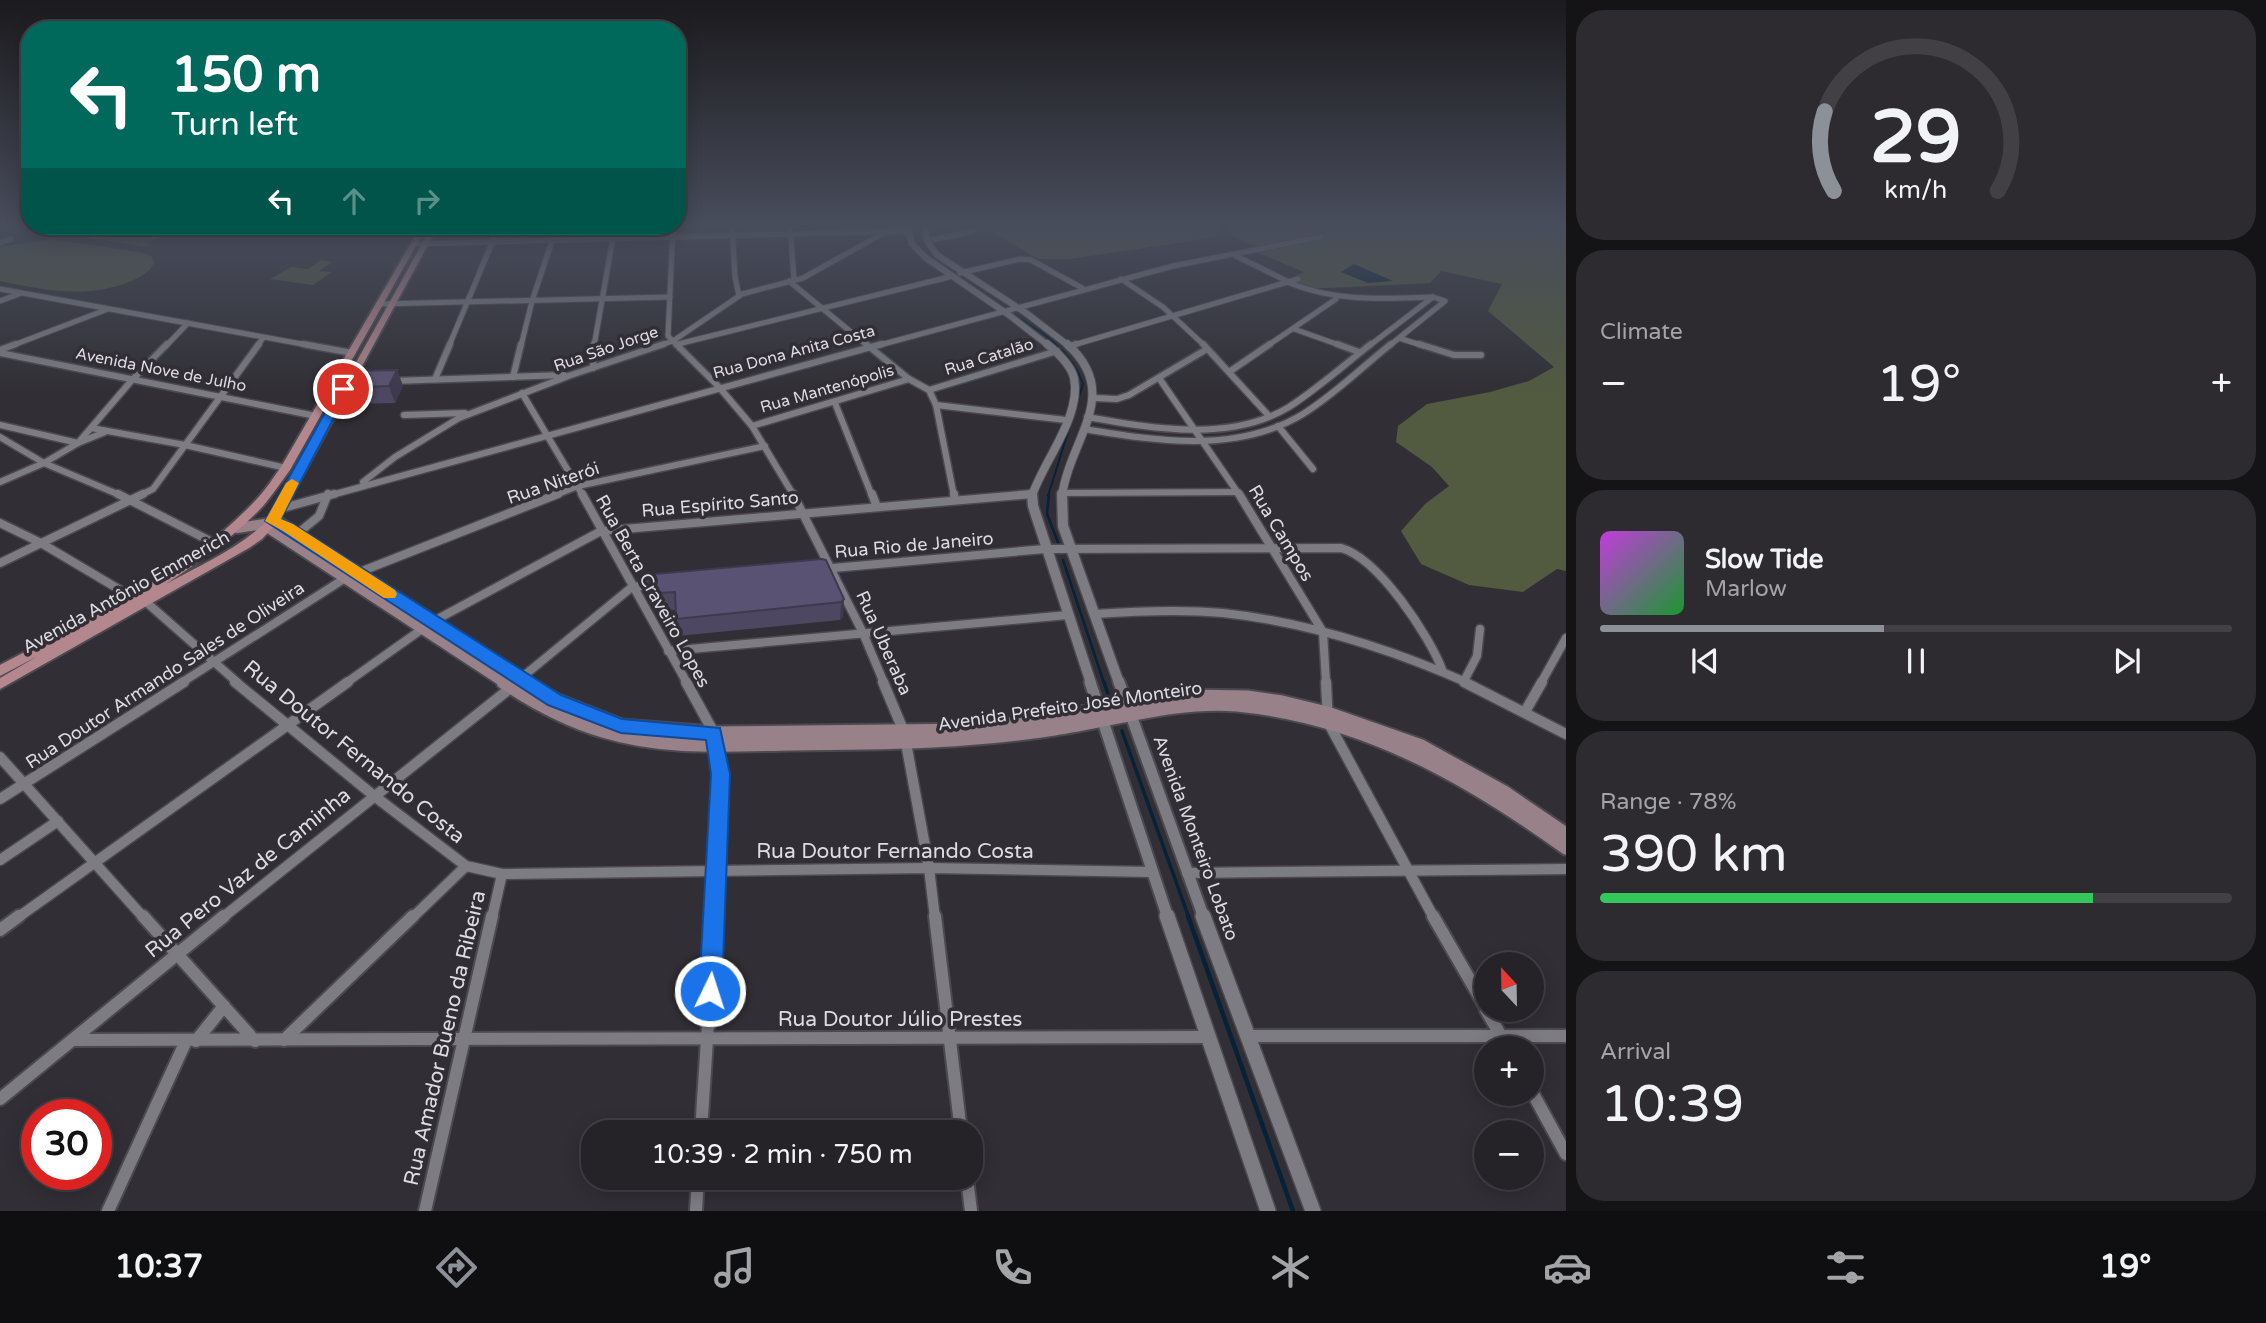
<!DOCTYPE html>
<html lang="en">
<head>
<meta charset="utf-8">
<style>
	:root { --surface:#252328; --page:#2d2b30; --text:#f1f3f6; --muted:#a3a4a8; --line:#424045; --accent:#8c9099 }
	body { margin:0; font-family:"Varela Round",sans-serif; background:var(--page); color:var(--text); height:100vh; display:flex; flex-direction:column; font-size:26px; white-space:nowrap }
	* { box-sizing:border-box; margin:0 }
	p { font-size:23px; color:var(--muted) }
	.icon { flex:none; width:38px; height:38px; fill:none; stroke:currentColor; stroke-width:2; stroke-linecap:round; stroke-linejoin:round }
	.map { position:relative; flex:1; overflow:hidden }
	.sheet { display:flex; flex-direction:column; gap:10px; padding:10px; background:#141316; width:700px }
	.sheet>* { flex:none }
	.banner { position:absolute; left:21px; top:21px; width:665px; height:214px; border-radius:28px; box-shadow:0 4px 18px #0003,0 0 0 2px var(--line); background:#00695c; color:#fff; overflow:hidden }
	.needle { width:46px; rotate:338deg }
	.buttons { position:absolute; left:1474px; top:952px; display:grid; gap:14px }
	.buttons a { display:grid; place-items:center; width:70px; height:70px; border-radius:50%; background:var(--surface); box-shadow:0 4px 18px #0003,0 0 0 2px var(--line); font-size:35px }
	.speed { position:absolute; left:21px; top:1099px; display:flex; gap:14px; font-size:35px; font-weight:700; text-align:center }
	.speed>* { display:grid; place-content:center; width:91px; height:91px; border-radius:50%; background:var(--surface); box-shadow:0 4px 18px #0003,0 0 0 2px var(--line); line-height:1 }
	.speed .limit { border:10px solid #d22; background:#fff; color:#111 }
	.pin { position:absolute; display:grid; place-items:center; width:60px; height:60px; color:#fff; margin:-30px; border:4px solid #fff; border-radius:50%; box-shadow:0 2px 7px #0007 }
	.me { position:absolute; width:77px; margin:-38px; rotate:4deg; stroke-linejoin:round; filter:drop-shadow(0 0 5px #0008) }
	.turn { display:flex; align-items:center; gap:24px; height:147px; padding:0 35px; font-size:32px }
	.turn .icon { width:91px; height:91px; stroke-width:2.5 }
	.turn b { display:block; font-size:49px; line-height:60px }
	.lanes { display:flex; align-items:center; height:66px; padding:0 35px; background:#0003; justify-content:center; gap:35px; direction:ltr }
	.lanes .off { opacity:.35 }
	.big { font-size:52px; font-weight:600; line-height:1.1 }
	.sheet .card { flex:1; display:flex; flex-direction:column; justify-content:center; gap:10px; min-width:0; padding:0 24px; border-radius:28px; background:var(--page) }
	.sheet .dial { align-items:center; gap:0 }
	.dial svg { height:182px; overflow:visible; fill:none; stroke:var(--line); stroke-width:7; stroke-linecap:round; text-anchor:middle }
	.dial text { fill:var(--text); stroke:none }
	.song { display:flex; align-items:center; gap:21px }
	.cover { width:84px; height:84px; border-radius:10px; background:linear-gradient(135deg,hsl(290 70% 55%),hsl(130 70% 35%)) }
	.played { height:7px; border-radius:4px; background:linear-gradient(90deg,var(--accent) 45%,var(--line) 45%) }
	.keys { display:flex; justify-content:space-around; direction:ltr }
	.heat { display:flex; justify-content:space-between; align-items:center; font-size:38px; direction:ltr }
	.charge { height:10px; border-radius:5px; background:linear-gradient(90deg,#34c759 78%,var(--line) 0) }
	.trip { position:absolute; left:581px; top:1120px; width:402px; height:70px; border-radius:28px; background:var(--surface); box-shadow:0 4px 18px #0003,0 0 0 2px var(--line); font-weight:600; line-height:70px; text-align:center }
	.tab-bar { display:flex; height:112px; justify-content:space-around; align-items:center; background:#0f0e10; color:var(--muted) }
	.tab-bar .icon { width:49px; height:49px }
	.tab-bar .on { color:var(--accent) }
	.tab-bar b { font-size:32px; color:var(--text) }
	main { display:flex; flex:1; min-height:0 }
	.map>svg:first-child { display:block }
</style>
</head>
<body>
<main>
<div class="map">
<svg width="1566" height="1211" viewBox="0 0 1566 1211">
	<rect width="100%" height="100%" fill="#312f35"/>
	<g fill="#525a3f">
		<path d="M980 225H1566V571L1557 569 1523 592 1469 585 1421 564 1401 531 1425 504 1449 486 1432 467 1396 442 1398 426 1427 404 1490 392 1529 381 1554 367 1488 311 1502 284 1441 271 1430 283 1306 289 1295 283 1301 281 1293 277 1304 272 1247 248 1256 246 1241 241 1222 227 1216 236 1197 240 1070 259H1038Z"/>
		<path d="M54 226H184L163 237 144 243 152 245 146 247 40 230 52 229Z"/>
		<path d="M52 239 144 253 152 257 154 263C149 273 139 278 129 282 85 299 44 290 0 281V247Z"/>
		<path d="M321 260 332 262 319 271 332 272 313 285 270 279 291 267 308 269Z"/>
	</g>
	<path fill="#072238" d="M1354 264 1393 281 1368 283 1341 272Z"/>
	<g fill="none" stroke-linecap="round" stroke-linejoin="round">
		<path stroke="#072238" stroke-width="2" d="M1014 315C1044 333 1071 350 1083 384L1048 496"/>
		<g stroke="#072238" stroke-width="2.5">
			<path d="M1049 494 1047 514 1059 545"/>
			<path d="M1063 560 1104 683"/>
		</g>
		<g stroke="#072238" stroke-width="3.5">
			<path d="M1104 682 1110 700"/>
			<path d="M1122 731 1189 918"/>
		</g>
		<path stroke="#072238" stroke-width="4.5" d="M1188 916 1293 1211"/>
		<defs>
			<g id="minor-far4">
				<path d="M732 225 735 277 739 296"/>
				<path d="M790 225 794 280"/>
				<path d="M673 226 668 336 678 346"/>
				<path d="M927 241 974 231"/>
				<path d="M0 243 11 239"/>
				<path d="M414 244 909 231"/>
				<path d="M1232 254 1289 282"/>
				<path d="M960 273 1020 259 1031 260 1084 289"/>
				<path d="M1121 279 1163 307 1205 346"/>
				<path d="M789 281 868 346"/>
				<path d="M1287 282C1335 302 1382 299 1433 297L1445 301 1389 346"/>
				<path d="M0 289 313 346"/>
				<path d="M0 301 19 294"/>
				<path d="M379 304 670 297"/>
				<path d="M1294 329 1342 346"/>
				<path d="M1399 338 1424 346"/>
				<path d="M678 344 949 277"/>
				<path d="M11 346 108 309"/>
				<path d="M166 346 188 323"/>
				<path d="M257 346 263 338"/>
				<path d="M449 346 499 226"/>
				<path d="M521 346 532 301 557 226"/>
				<path d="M594 346 615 226"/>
				<path d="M658 346 673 341 742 294 803 278 898 225"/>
				<path d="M876 346 1173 266 1320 237"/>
				<path d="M1070 346 1298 279"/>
				<path d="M1267 346 1336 299"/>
				<path d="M1369 346 1433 297"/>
			</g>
			<g id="minor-far3">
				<path d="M303 344 352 353"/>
				<path d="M676 344 719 387 752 426 794 496"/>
				<path d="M866 344 909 379 929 390 936 405 954 496"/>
				<path d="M1203 344 1269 416"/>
				<path d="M1337 344 1359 352"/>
				<path d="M1419 344 1454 355H1481"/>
				<path d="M1070 346 1076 344"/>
				<path d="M0 350 16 344"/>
				<path d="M0 353 316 416"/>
				<path d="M593 368 594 344"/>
				<path d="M1229 372 1270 344"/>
				<path d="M513 377 521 344"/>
				<path d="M1159 378 1240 496"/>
				<path d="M435 379 450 344"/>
				<path d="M392 381 564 375"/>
				<path d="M929 390 1057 351"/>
				<path d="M522 393 583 496"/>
				<path d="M1094 398 1117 399 1129 395 1207 349"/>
				<path d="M835 403 872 496"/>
				<path d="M936 405 1066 420"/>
				<path d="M404 415 465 413"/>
				<path d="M1087 417C1151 428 1230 443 1289 407 1317 389 1344 365 1371 344"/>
				<path d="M0 425 78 443 105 432"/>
				<path d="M752 426 909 379"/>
				<path d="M1278 426 1313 469"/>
				<path d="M91 428 185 445 286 468"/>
				<path d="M1084 429C1156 441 1237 454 1303 414 1334 395 1362 367 1391 344"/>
				<path d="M0 437 44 463 122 496"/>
				<path d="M0 482 44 463 78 443 132 380 167 344"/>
				<path d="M363 482 395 457 459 418 571 375 664 344"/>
				<path d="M1062 493 1238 492"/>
				<path d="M139 496 153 489 259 344"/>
				<path d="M328 496 882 344"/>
				<path d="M553 496 578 486 765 446"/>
				<path d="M1012 496 1032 494"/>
			</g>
			<g id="minor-far2">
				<path d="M118 494 216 544"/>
				<path d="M582 494 687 683"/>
				<path d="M793 494 863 633 884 683"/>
				<path d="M872 494 877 507"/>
				<path d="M954 494 955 500"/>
				<path d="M1239 494 1323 632 1326 683"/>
				<path d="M279 509 334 494"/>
				<path d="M0 523 41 543 132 597"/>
				<path d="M297 534 319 516 328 494"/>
				<path d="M0 563 143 494"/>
				<path d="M822 569 1045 549 1341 548C1378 558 1430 636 1443 672"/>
				<path d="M145 601 238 683"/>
				<path d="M1095 614C1138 611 1180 609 1223 613 1307 622 1391 649 1468 683"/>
				<path d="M668 651 1068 615"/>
				<path d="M1464 681 1477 656 1480 629"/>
				<path d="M181 683 347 577 558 494"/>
				<path d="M346 683 432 622 601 531 1032 494"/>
				<path d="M515 683 632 587 655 585"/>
				<path d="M1541 683 1566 638"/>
			</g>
			<g id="minor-far1">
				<path d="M235 682 373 795 466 866 502 874 929 868 1152 872"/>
				<path d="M686 682 714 733 719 759 715 918"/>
				<path d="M883 682 904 732 929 868 935 918"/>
				<path d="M1326 682 1328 722 1434 918"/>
				<path d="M1464 682 1566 734"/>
				<path d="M1526 710 1542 682"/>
				<path d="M0 757 144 918"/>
				<path d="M0 799 184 682"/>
				<path d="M0 860 58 821"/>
				<path d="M1187 873 1566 869"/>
				<path d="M17 918 348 682"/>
				<path d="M222 918 518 682"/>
				<path d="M412 918 466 866"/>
				<path d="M492 918 502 874"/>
			</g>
			<g id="minor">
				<path d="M143 916 255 1041"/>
				<path d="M935 916 961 1132"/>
				<path d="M1433 916 1486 1008"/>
				<path d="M0 930 19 916"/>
				<path d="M1486 1010 1508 1048"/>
				<path d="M1247 1036H1566"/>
				<path d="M73 1040 1208 1037"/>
				<path d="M284 1040 413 916"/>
				<path d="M196 1041 224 1006"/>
				<path d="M1531 1090 1566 1154"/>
				<path d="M0 1099 224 916"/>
				<path d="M701 1132 715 916"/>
				<path d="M967 1178 971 1211"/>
				<path d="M108 1211 186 1041"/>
				<path d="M425 1211 492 916"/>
				<path d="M696 1211 698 1178"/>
			</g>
			<g id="tertiary-far4">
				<path d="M907 225 912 244 926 258 1009 315 1049 346"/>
				<path d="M924 225 927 241 937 255 1026 313 1069 346"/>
			</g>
			<g id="tertiary-far3">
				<path d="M1032 496C1043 462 1082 416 1074 378 1071 365 1058 353 1047 344"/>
				<path d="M1062 496C1070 438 1123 394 1067 344"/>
			</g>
			<g id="tertiary-far2">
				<path d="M1032 494 1033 506 1091 683"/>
				<path d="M1062 494 1063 526 1119 683"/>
			</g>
			<g id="tertiary-far1">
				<path d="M1090 682 1168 918"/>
				<path d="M1119 682 1204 918"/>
			</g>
			<g id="tertiary">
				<path d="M1167 916 1268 1211"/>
				<path d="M1203 916 1313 1211"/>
			</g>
			<g id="secondary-far1">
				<path d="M267 527 505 683"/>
				<path d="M237 528 278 522 529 683"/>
			</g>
			<g id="secondary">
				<path d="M503 682C533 702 568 721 603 731 664 750 729 745 792 744 880 743 967 743 1054 729 1115 720 1175 700 1237 705 1362 717 1466 776 1566 848"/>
				<path d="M526 682 555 700 621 726 714 733 975 730 1186 696 1247 697 1282 702 1327 713 1421 746 1504 792 1566 834"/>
			</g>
			<path id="primary" d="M421 226H427L290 470C281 482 273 494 264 505 235 536 201 561 166 584 202 564 240 548 269 519L432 226H438L277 523 262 539 249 548 0 689V678L38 656 0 676V665C89 618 185 575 255 501 265 491 273 478 281 467Z"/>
		</defs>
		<use href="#minor-far4" stroke="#4c4a50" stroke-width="7"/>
		<use href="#minor-far3" stroke="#4c4a50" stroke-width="9"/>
		<use href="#minor-far2" stroke="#4c4a50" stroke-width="11"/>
		<use href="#minor-far1" stroke="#4c4a50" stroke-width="13"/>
		<use href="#minor" stroke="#4c4a50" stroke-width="16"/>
		<use href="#tertiary-far4" stroke="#4c4a50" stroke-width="8"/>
		<use href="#tertiary-far3" stroke="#4c4a50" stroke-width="10"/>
		<use href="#tertiary-far2" stroke="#4c4a50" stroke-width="13"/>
		<use href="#tertiary-far1" stroke="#4c4a50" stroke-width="15"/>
		<use href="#tertiary" stroke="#4c4a50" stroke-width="18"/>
		<use href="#secondary-far1" stroke="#4c4a50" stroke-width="14"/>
		<use href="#secondary" stroke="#4c4a50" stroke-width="17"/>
		<use href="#primary" stroke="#4c4a50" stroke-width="4"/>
		<use href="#minor-far4" stroke="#7d7c83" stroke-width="5"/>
		<use href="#minor-far3" stroke="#7d7c83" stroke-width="6"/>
		<use href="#minor-far2" stroke="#7d7c83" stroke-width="8"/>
		<use href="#minor-far1" stroke="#7d7c83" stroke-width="10"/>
		<use href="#minor" stroke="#7d7c83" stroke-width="12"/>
		<use href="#tertiary-far4" stroke="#7d7c83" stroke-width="6"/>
		<use href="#tertiary-far3" stroke="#7d7c83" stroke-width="8"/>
		<use href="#tertiary-far2" stroke="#7d7c83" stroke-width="10"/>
		<use href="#tertiary-far1" stroke="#7d7c83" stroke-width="11"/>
		<use href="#tertiary" stroke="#7d7c83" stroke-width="15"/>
		<use href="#secondary-far1" stroke="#988189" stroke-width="10"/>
		<use href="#secondary" stroke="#988189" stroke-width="13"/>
		<use href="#primary" fill="#b4868e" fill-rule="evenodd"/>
	</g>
	<g fill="#4d4762">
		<path d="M397 370 403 386 395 403 351 404 344 388Z"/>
		<path d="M644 575 844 599 843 617 840 620 678 636 676 610 661 611 647 592Z"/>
	</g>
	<g fill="#3f3950">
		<path d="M397 370 403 386 395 403 389 386Z"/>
		<path d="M844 599 843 617 840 620 841 602Z"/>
	</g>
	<g fill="#5a5272" stroke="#3f3950" stroke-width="2">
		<path d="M397 370 389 386 344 388 354 371Z"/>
		<path d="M822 559 826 560 844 599 841 602 676 619 675 592 658 593 644 575Z"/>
	</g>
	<linearGradient id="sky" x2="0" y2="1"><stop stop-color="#1b1a1d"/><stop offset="0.57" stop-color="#484d5c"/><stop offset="1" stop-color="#484d5c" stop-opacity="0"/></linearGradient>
	<rect width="1566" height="395" fill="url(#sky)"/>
	<path fill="#1a73e8" stroke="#114b97" stroke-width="2" d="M339 387 349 389 281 519 293 524 561 695 622 719 720 728 730 774 722 991 718 999 710 1002 702 999 699 991 711 774 706 740 621 733 548 705 265 521Z"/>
	<path fill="#f59e0b" d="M292 479 299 483 281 519 293 524 395 590 397 594 395 598H384L283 531 265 521 286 483Z"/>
	<g text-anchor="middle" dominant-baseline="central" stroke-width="7" stroke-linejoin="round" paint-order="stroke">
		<g font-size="16" fill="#dddce0" stroke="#312f35">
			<text transform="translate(606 349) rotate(-19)">Rua São Jorge</text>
			<text transform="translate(794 352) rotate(-15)">Rua Dona Anita Costa</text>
			<text transform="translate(989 357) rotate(-17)">Rua Catalão</text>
			<text transform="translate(161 370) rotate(11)">Avenida Nove de Julho</text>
			<text transform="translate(827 389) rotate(-16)">Rua Mantenópolis</text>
		</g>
		<g font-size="18" fill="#dddce0" stroke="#312f35">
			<text transform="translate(553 483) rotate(-19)">Rua Niterói</text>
			<text transform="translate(720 504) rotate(-5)">Rua Espírito Santo</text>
			<text transform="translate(1281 533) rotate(59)">Rua Campos</text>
			<text transform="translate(914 545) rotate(-5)">Rua Rio de Janeiro</text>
			<text transform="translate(653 591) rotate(61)">Rua Berta Craveiro Lopes</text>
			<text transform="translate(126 592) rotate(-29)">Avenida Antônio Emmerich</text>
			<text transform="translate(884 643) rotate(66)">Rua Uberaba</text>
			<text transform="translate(165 675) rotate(-33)">Rua Doutor Armando Sales de Oliveira</text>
			<text transform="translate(1070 706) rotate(-8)">Avenida Prefeito José Monteiro</text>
			<text transform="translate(1196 838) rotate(70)">Avenida Monteiro Lobato</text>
		</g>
		<g font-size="21" fill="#dddce0" stroke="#312f35">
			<text transform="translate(354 752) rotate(39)">Rua Doutor Fernando Costa</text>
			<text x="895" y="851">Rua Doutor Fernando Costa</text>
			<text transform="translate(248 873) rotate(-39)">Rua Pero Vaz de Caminha</text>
			<text x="900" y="1019">Rua Doutor Júlio Prestes</text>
			<text transform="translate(445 1038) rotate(-77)">Rua Amador Bueno da Ribeira</text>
		</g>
	</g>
</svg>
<div class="buttons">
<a><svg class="needle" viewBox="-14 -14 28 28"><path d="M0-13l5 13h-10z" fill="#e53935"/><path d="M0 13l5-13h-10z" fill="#a3a4a8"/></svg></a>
<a>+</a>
<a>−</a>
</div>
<div class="speed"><div class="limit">30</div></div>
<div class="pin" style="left:343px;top:389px;background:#d93025"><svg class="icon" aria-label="arrive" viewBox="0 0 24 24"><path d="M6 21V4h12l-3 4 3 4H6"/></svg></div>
<svg class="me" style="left:710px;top:991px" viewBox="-20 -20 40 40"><circle r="17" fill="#1a73e8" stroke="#fff" stroke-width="3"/><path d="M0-11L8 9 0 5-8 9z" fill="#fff"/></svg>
<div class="trip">10:39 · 2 min · 750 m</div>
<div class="banner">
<div class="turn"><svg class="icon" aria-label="left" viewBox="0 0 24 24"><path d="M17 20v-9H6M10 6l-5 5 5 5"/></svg><div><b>150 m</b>Turn left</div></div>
<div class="lanes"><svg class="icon" aria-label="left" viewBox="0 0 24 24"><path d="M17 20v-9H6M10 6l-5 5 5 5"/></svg><svg class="icon off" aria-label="ahead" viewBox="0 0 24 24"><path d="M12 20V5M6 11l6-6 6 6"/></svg><svg class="icon off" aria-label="right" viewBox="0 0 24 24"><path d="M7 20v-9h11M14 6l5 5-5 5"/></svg></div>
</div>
</div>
<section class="sheet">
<div class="card dial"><svg viewBox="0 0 100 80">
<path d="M14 69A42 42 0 1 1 86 69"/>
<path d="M14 69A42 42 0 0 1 10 34" stroke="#8c9099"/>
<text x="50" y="56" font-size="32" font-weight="700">29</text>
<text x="50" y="72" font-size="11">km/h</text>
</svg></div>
<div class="card"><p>Climate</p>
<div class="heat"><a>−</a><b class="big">19°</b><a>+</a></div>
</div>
<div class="card">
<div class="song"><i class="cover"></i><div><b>Slow Tide</b><p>Marlow</p></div></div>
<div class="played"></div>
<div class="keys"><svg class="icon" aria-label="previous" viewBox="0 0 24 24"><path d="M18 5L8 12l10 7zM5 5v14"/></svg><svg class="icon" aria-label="pause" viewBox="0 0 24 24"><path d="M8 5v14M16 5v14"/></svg><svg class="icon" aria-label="next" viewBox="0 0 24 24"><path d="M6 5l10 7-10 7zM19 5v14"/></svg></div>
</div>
<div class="card"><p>Range · 78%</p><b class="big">390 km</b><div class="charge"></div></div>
<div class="card"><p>Arrival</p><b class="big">10:39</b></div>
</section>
</main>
<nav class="tab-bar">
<b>10:37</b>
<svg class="icon on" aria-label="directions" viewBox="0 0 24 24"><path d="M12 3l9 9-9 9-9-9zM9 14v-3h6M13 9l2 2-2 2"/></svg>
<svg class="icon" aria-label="music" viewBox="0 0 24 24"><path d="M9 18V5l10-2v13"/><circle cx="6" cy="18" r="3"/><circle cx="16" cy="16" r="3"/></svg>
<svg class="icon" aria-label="phone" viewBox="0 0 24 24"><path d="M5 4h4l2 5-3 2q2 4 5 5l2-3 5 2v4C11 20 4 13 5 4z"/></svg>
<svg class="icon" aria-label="climate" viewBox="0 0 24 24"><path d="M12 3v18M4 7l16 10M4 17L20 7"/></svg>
<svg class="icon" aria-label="car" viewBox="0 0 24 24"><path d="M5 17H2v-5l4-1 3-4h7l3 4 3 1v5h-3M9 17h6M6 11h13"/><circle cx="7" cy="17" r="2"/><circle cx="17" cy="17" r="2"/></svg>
<svg class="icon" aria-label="filters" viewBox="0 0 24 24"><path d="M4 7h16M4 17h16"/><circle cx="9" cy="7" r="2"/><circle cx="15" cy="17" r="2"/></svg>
<b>19°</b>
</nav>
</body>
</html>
